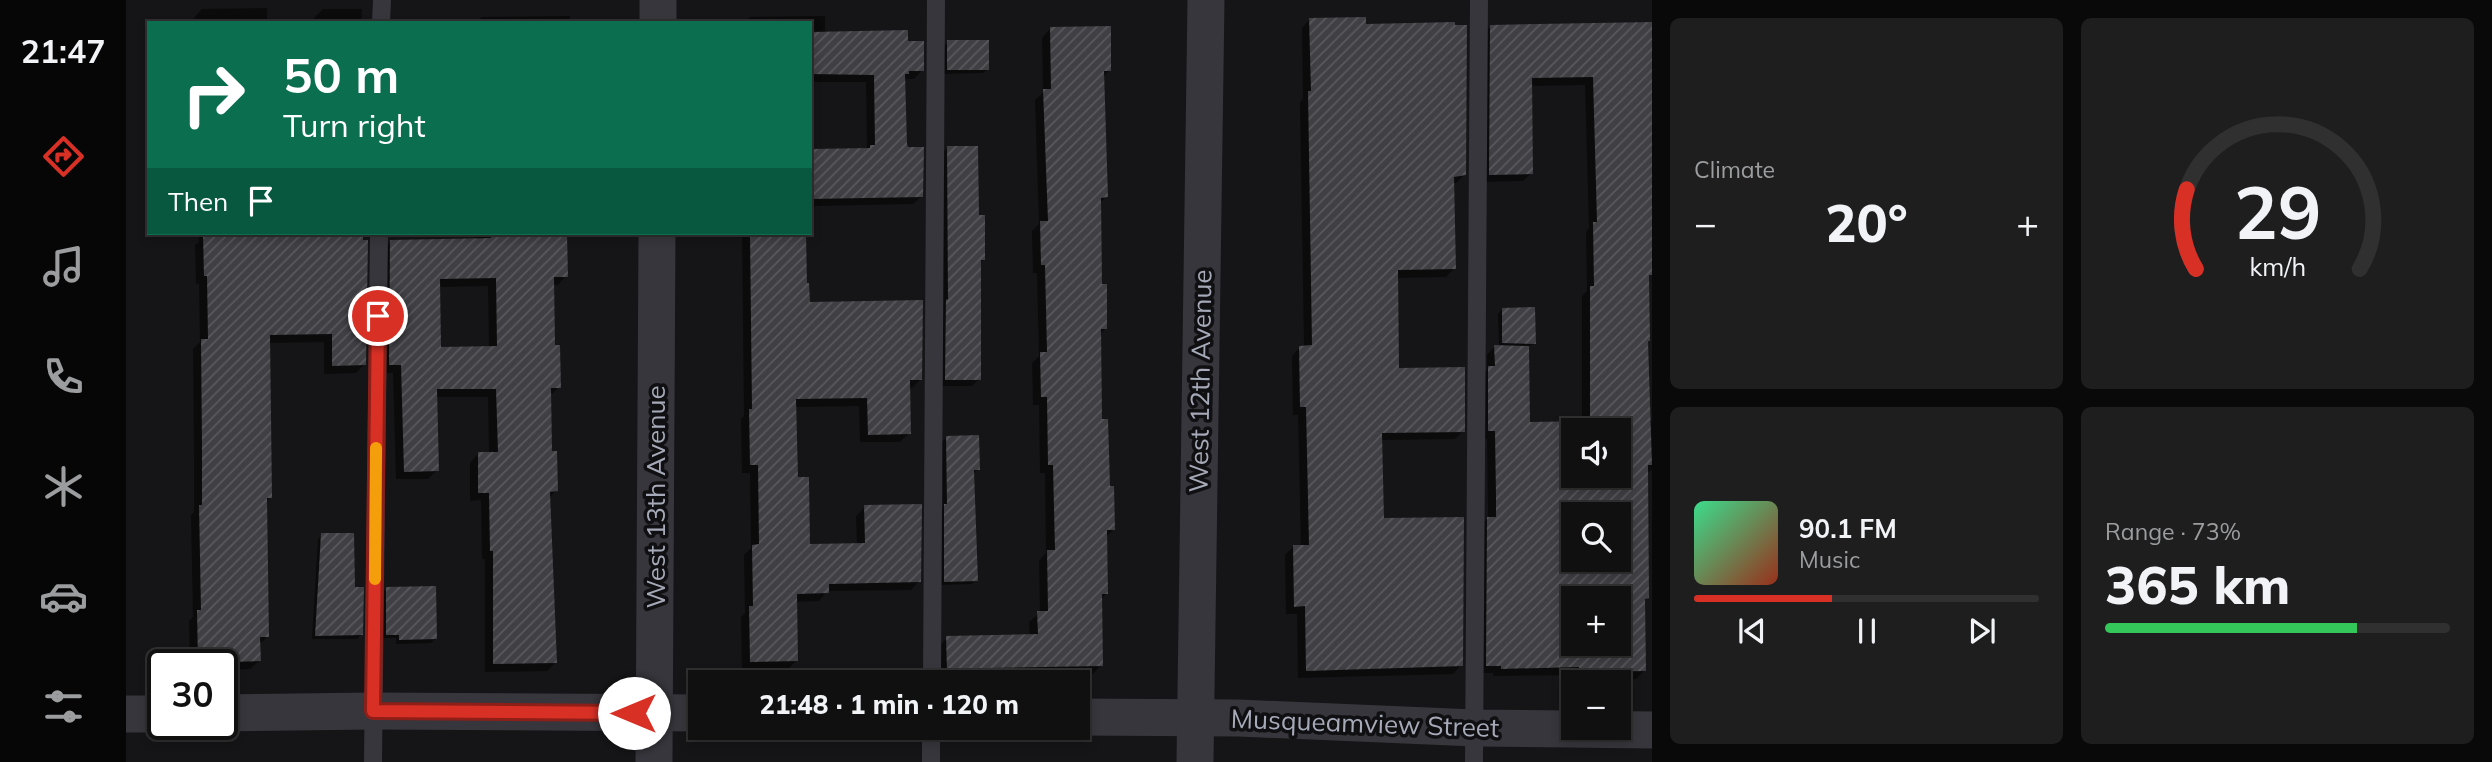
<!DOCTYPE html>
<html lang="en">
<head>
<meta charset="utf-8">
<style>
	:root { --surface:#101011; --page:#1e1e1f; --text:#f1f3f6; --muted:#9c9d9f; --line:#303031; --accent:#d93025 }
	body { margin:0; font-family:Mulish,sans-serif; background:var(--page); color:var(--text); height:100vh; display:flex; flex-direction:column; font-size:26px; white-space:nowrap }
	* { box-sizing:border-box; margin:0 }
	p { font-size:23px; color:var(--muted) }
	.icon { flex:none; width:38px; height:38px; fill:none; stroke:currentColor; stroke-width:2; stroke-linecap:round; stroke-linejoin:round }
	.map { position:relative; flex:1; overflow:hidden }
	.panel { display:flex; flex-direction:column; gap:18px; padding:18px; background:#090909; width:840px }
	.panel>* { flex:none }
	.hud { position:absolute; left:21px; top:21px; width:665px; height:214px; border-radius:0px; box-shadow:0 4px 10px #0003,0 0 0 2px var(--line); background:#0b6e4f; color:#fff; overflow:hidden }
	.controls { position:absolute; left:1435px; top:418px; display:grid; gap:14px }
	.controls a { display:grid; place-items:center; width:70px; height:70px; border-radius:0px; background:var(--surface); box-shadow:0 4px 10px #0003,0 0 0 2px var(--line); font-size:35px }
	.speed { position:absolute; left:21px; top:649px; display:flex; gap:14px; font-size:35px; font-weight:700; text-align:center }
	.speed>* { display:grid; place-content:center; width:91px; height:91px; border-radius:50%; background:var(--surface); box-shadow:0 4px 10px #0003,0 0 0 2px var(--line); line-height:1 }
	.speed .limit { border:4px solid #111; border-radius:10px; background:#fff; color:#111 }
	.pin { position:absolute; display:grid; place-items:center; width:60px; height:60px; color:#fff; margin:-30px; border:4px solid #fff; border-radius:50%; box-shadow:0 2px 7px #0007 }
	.me { position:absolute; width:77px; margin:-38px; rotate:270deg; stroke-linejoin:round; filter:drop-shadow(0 0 5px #0008) }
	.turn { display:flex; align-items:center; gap:24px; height:147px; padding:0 21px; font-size:32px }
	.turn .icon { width:91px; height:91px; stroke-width:2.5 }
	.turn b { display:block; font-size:49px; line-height:60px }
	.then { display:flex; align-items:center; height:66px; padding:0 21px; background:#0003; gap:14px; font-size:26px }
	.big { font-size:52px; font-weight:800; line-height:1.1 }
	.panel .card { flex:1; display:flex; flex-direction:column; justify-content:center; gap:10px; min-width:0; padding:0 24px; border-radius:10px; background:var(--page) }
	.panel .dial { align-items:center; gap:0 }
	.dial svg { height:182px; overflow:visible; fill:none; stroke:var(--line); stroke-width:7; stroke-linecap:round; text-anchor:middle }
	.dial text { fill:var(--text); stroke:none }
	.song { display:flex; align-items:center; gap:21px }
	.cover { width:84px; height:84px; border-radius:10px; background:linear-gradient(135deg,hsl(150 70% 55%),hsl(10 70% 35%)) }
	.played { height:7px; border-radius:4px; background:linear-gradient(90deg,var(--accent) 40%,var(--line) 40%) }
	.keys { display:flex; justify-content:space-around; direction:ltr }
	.heat { display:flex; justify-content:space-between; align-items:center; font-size:38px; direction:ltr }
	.charge { height:10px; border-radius:5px; background:linear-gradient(90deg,#34c759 73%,var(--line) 0) }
	.panel .tiles { flex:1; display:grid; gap:18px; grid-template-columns:repeat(2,1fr) }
	.trip { position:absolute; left:562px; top:670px; width:402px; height:70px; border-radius:0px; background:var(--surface); box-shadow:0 4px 10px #0003,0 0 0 2px var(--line); font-weight:800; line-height:70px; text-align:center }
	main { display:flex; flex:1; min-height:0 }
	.dock { display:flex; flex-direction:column; width:126px; justify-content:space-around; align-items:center; background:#060607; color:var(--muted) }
	.dock .icon { width:49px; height:49px }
	.dock .active { color:var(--accent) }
	.dock b { font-size:32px; color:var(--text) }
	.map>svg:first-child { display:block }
</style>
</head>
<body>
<main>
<nav class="dock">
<b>21:47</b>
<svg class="icon active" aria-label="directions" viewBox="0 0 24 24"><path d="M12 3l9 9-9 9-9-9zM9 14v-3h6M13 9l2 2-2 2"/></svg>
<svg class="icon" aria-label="music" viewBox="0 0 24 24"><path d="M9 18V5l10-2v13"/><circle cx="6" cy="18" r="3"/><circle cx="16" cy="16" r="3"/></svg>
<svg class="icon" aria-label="phone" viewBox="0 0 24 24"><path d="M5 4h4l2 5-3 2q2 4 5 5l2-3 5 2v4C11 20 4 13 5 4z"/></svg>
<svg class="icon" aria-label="climate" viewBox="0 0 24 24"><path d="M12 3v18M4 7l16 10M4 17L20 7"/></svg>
<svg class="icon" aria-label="car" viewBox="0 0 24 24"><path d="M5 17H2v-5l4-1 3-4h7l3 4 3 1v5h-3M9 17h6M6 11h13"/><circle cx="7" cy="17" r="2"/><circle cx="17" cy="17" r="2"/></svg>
<svg class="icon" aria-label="filters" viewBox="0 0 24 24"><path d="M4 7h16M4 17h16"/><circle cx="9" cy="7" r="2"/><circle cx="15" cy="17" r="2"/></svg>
</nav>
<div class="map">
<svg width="1526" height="762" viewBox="0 0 1526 762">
	<defs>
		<pattern id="building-hatch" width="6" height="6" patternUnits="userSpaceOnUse" patternTransform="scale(1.75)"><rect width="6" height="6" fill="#3f3f44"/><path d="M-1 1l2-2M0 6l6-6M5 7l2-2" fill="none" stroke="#58585d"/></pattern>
	</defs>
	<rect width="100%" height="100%" fill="#151517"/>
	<g fill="#0007" fill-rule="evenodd">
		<path d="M141 8V23H68V18L76 9Z"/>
		<path d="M197 9H236L235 23H188V18Z"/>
		<path d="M444 16V23H350L356 17Z"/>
		<path d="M699 16V33L781 43 796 70 788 79H778L779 145 796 196 787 204 690 206 684 210V151L741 150 740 82H684V23H618L624 17Z"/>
		<path d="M1184 19 1239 26 1339 174 1330 183H1326L1328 269 1320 277 1270 278 1272 370 1337 431 1329 439 1255 440 1256 520 1335 665 1327 674 1172 678 1171 614H1160L1159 555 1167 547H1175L1172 415H1167L1166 356 1174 347H1178L1174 102 1177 99 1176 28Z"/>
		<path d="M1526 24V212L1521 277 1522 422 1526 421V470L1521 472V598L1517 601 1519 670 1510 679 1446 680V675L1367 676V673H1352L1353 527 1362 518V506L1361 439H1354V376L1361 370V355L1369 346H1373L1372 314 1376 309 1408 343 1401 348 1403 424 1456 423V296L1461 291 1460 232 1463 228 1459 85 1404 86 1405 173 1397 181 1356 182 1357 35 1365 26ZM1447 430H1493V476H1447ZM1447 514H1493V560H1447ZM1447 598H1493V644H1447Z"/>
		<path d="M924 29 984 70 977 77 980 197 973 204 975 286 980 328 973 335 975 421 987 530 980 537 981 593 974 600 975 665 967 674 853 676 850 679 813 680 812 647 821 638 904 636 903 622 914 613 913 561 920 553 919 473H914L913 405H907L906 363 913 356 911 273H907L906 231 913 224 909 100 917 93 916 38Z"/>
		<path d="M822 42 862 69 857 73 817 74 818 46Z"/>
		<path d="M821 148 851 217 858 259 853 264V379L846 386H813L814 156Z"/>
		<path d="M72 233H235L238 365 230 373 198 374V342L142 343 144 498 139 502 142 636 133 645V661L124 669 96 670V665H64L63 621 67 617 65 515 68 512V456L67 349 74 342 73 284H70L69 245 73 242Z"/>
		<path d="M348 233H440V276L432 285H426L427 346 433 387 424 396 425 453 430 491 423 498 430 662 421 671 359 672V559H356L355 500 344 501V463L352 454H363L362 397H310L311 470 302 479H270L267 373H255L256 250 265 242 348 240ZM362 286 363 348H314L312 287Z"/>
		<path d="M616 233H678L679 285 682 304 795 379 786 388H782L783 433 774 442H734L733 406 669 407 670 479 683 545 731 544 730 516 739 507 793 581 785 590 701 591 693 601 670 602 671 660 662 669 616 670 615 617 619 613 618 555 625 548 624 473H616L615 419 618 416Z"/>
		<path d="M820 438 852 469 848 473 850 580 846 584 814 585 815 510 817 508 816 442Z"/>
		<path d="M196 535 227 589 235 634 231 639H186L192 539Z"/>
		<path d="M261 588 309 639 305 643 270 644V638H256L257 592Z"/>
	</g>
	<g fill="url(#building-hatch)" fill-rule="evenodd">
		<path d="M1240 17V24L1329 22V25H1341L1340 175 1328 177 1330 269 1272 270 1273 368 1339 367V432L1256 433 1258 518 1338 517 1337 666 1180 671 1179 606 1168 607 1167 545H1183L1180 407H1174L1173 346 1186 345 1182 91H1185L1183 18Z"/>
		<path d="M1526 22V275H1523L1524 341H1522L1526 465H1522L1523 598 1519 599 1520 671 1453 672V667L1375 669V666H1360L1361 517H1370V496L1369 431H1362V366H1369L1368 345 1403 346 1404 422 1464 421V286H1468L1467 222H1471L1467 77 1406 78 1407 174 1363 175 1364 25ZM1447 430H1493V476H1447ZM1447 514H1493V560H1447ZM1447 598H1493V644H1447Z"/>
		<path d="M985 26V71H978L982 197 975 198 976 284H981V329H975L976 419H982L984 486H988L989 530H981L982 594H976L977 666 861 668V671L821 672 820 636 912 634 911 611H922L921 550H929L927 465H922L921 397H915L914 352H921L919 265H915L914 221H922L917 89H925L924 27Z"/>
		<path d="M782 30V41H798V71H783V74H779L781 144 782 147H798L797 197 684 199V149L744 148V145H749L748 75 684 74V32Z"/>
		<rect x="821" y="40" width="42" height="30"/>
		<path d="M821 146H852L853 215H859V260H855V380H819L820 300 822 299Z"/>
		<path d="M237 233V240H242L240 365 206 366V334L144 335 146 498H141L143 637H134L135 661 72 663 71 610H75L73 505H76V446L75 339H82L81 276H78L77 235Z"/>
		<path d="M365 233H441L442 277H428L429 345H434L435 388H425L426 451H431L432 491 424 492 431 663 367 664V551H364L363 493H352V452H372L370 389H311L313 471 278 472 275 365H263L264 240 365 238ZM370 278 371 346 315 347 314 279Z"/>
		<path d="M624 233H680L681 283H683L684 302 797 300 796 380H784L785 434 742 435 741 398 670 399 672 477H683L684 544 739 543 738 505 796 504 795 582 703 584V593L671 594 672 661 624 662 623 606H627L626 545 633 544 632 465H624L623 409H626Z"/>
		<path d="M1409 307 1410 344 1376 343V308Z"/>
		<path d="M853 435 854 470H848L852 581 818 582V504H821L820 436Z"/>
		<path d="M195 533H228L229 587H238L237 635 189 636Z"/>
		<path d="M310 586 311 639 273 640V635H260V587Z"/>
	</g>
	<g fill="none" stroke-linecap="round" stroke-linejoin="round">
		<g stroke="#36363c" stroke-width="18">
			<path d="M255 23 256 0"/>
			<path d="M806 682 810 0"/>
			<path d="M805 728V762"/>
			<path d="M247 762 253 233"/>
			<path d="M1348 762 1353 0"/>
		</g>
		<g stroke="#36363c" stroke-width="37">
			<path d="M532 23V0"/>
			<path d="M96 713 247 711 574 713"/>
			<path d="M0 714H37"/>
			<path d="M952 717 1113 718 1349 728 1526 730"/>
			<path d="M528 762 531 233"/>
			<path d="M1069 762 1080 0"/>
		</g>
	</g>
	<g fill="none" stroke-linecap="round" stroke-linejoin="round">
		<defs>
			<path id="route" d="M252 316 247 711 508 713"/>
		</defs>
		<use href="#route" stroke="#8d1f18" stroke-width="18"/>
		<use href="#route" stroke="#d93025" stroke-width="12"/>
		<path stroke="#f59e0b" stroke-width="12" d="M249 579 250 448"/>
	</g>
	<g text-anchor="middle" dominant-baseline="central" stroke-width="7" stroke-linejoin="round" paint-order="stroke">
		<g font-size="26" fill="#a6aab8" stroke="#101012">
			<text transform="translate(1074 381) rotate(-89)">West 12th Avenue</text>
			<text transform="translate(529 497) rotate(-90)">West 13th Avenue</text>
			<text transform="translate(1239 723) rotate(2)">Musqueamview Street</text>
		</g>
	</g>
</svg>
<div class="controls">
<a><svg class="icon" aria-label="sound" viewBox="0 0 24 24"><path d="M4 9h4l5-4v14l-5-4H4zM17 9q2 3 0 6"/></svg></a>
<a><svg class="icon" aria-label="search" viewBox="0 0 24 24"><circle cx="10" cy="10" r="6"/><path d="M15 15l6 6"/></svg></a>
<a>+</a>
<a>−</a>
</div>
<div class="speed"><div class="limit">30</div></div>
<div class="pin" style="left:252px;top:316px;background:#d93025"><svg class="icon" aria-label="arrive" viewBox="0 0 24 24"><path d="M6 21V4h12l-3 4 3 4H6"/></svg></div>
<svg class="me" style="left:508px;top:713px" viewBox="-20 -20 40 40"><circle r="19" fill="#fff"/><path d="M0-13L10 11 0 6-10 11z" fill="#d93025"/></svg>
<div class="trip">21:48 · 1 min · 120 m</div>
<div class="hud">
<div class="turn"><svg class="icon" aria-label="right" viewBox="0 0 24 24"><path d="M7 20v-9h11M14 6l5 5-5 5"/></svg><div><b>50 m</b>Turn right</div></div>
<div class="then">Then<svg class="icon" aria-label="arrive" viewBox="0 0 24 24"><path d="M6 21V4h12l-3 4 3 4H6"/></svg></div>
</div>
</div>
<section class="panel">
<div class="tiles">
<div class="card"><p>Climate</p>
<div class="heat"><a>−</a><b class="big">20°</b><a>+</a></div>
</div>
<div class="card dial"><svg viewBox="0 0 100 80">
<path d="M14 69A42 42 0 1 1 86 69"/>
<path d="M14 69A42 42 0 0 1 10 34" stroke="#d93025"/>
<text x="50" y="56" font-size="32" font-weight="700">29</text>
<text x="50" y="72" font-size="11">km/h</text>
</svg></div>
<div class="card">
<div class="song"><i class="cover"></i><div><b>90.1 FM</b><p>Music</p></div></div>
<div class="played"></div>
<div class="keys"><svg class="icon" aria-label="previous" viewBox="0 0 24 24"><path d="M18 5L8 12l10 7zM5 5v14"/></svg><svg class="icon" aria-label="pause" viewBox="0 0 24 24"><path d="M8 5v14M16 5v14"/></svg><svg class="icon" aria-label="next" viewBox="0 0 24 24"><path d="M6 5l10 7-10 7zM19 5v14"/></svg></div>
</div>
<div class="card"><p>Range · 73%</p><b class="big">365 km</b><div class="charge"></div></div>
</div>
</section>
</main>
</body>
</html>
